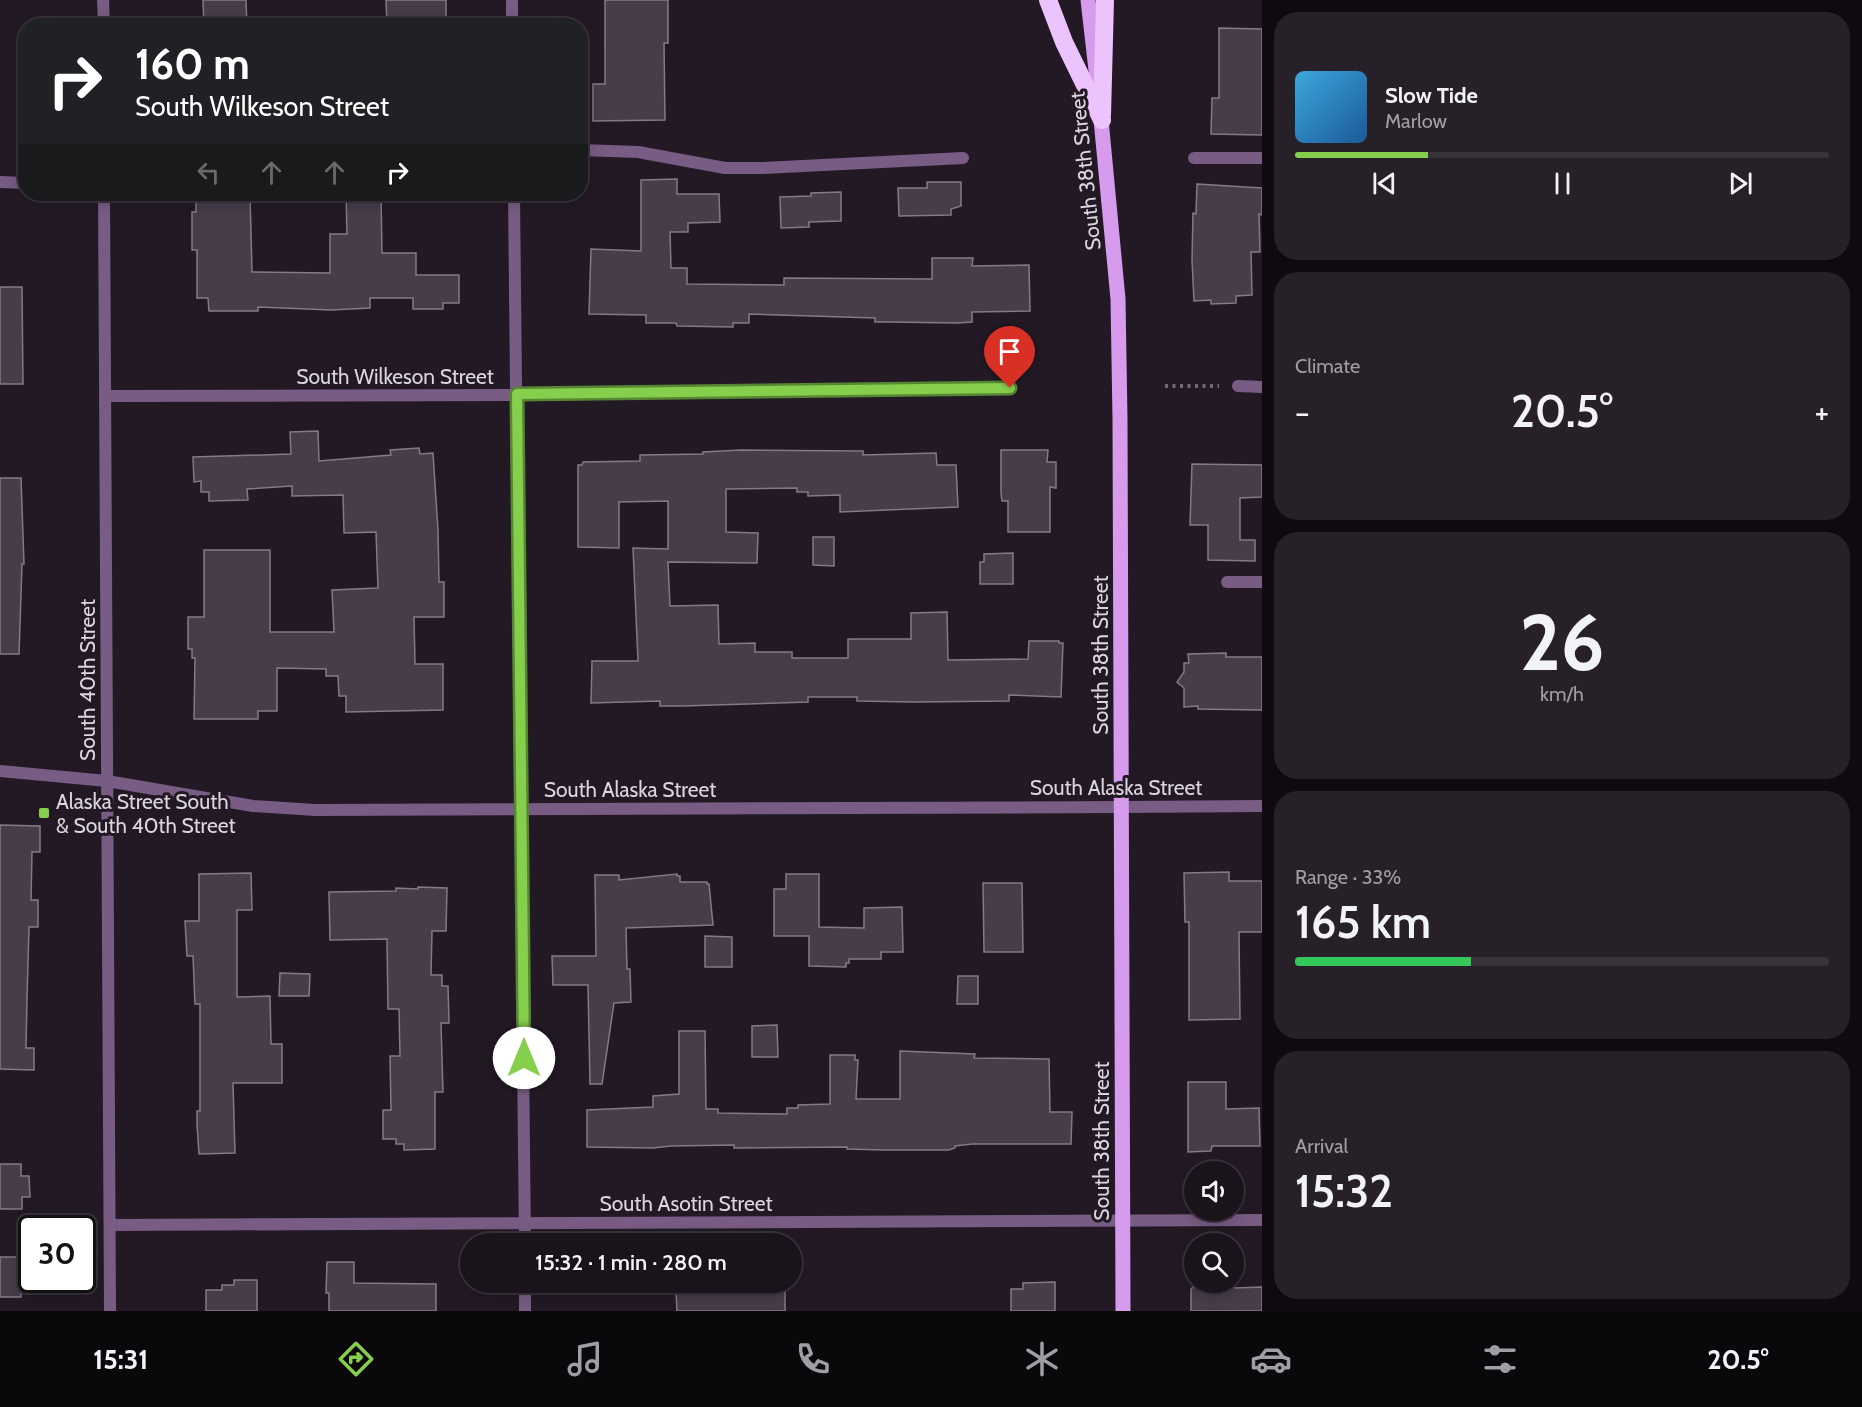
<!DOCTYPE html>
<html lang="en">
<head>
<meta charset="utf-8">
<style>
	:root { --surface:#1a131c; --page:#272029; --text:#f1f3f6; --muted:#9f9ea3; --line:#38323b; --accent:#85cf4d }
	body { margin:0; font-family:Cabin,sans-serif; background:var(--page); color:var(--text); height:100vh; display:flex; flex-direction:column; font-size:22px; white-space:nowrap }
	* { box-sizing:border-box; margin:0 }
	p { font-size:20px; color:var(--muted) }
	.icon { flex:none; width:33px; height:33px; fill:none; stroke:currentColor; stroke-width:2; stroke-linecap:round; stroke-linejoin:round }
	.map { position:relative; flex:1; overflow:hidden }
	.panel { display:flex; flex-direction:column; gap:12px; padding:12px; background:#0e0a0f; width:600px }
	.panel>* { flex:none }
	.banner { position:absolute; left:18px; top:18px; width:570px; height:183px; border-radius:24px; box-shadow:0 3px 15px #0003,0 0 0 2px var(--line); background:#202124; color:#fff; overflow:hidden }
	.tools { position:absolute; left:1184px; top:1161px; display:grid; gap:12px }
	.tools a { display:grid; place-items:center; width:60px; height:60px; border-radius:50%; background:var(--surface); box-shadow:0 3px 15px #0003,0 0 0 2px var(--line); font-size:30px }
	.speed { position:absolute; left:18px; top:1215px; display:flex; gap:12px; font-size:30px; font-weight:700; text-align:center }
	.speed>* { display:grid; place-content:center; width:78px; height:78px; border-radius:50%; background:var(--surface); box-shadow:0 3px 15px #0003,0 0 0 2px var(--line); line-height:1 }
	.speed .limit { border:3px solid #111; border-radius:9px; background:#fff; color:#111 }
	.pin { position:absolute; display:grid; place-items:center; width:51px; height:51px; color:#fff; margin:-62px -26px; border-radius:50% 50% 50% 0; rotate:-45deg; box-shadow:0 0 6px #0007 }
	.pin .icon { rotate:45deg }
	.me { position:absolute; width:66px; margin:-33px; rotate:0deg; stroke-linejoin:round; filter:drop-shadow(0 0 4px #0008) }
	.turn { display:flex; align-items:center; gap:21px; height:126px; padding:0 18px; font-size:27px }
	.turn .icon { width:78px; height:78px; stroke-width:2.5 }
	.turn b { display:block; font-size:42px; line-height:51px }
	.lanes { display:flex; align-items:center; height:57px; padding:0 18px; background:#0003; justify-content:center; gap:30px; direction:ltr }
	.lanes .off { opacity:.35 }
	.big { font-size:45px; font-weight:600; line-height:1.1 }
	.panel .widget { flex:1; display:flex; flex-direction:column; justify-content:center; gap:9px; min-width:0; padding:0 21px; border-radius:24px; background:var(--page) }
	.panel .dial { align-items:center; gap:0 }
	.dial b { font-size:78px; line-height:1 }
	.song { display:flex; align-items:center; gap:18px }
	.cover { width:72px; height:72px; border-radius:9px; background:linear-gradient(135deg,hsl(200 70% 55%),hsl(210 70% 35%)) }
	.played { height:6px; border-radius:3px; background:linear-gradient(90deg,var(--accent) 25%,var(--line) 25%) }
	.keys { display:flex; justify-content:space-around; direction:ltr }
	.heat { display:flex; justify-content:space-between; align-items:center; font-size:33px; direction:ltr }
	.charge { height:9px; border-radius:4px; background:linear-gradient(90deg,#34c759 33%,var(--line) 0) }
	.trip { position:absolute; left:460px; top:1233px; width:342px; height:60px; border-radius:30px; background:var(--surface); box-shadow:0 3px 15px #0003,0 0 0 2px var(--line); font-weight:600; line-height:60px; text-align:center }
	.tabs { display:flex; height:96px; justify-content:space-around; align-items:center; background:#0a080b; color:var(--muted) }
	.tabs .icon { width:42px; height:42px }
	.tabs .active { color:var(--accent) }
	.tabs b { font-size:27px; color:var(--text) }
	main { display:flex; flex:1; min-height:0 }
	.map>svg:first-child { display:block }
</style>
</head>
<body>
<main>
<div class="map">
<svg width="1262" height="1311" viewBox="0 0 1262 1311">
	<rect width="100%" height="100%" fill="#221925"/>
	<g fill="#463c4a" stroke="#847988" stroke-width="1.5">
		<path d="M203 0H246L247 26H204Z"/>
		<path d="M386 0H446V26H387Z"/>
		<path d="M605 0H668V43H664L665 120 593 121V84H605Z"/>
		<path d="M1219 28 1262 29V135L1211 134 1212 98H1219Z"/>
		<path d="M677 179V194H719L720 222 688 223V232H670L671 268H687V284L784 285V278L932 279V258H973L972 266 1029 265 1030 311 972 312V322L957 323 890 322H875V318L749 314V323H733V327L677 326 676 323H646V315L589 314 591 249 641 251V180Z"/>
		<path d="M927 182H961V206L951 209V215L899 216 898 188H927Z"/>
		<path d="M1197 184 1262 188V215L1259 214 1260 252H1251L1252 295 1236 296V303L1211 304V300L1194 301 1192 260 1193 213 1196 214Z"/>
		<path d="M841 192V221L809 222V227L781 228 780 197 811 196V193Z"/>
		<path d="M196 194H250L252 272 330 273V234H347L346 194H381L382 253H416V275H459V303H443V309H413V298H370V308L331 310 258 307V311H209L208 298H197V250H192V212H196Z"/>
		<path d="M0 287H22L23 384H0Z"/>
		<path d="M318 431 319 461 391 455 390 450 419 448 420 454 433 453 438 530 439 582H444V617H414L415 664H443V710L346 712V696H339L338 676H326V669L277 668V711H258V719H194L195 658H192V649H188V617H204V550H270V632H334L332 590 378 588 376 532 344 533 343 495 292 496V486L247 489 248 500 209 501V492H201V481L194 482 193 457 291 454 290 432Z"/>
		<path d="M741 450 863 451V455L936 453 937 465H956L958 507 840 512V495L808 496V492H797V488L726 489V532L758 533 757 563 668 562 670 606 718 605 719 644 755 643V652H792V658H848V639H911V613L947 612 948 660 1028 659 1029 641H1059V643H1063L1061 697 1009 695V701L914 702 857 701V697H808V702L682 706H660V701L591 703 592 661H638L633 548 668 549V501L619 502V548L578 547V465H582L583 462 640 461V455L703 454V452Z"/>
		<path d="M1001 450H1048L1047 462H1056V488L1050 487V532H1008V501H1002L1001 493Z"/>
		<path d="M1192 464 1262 465V497L1240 498V540H1255V561L1208 560V525H1190Z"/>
		<path d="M0 478H21L24 564H22L19 654H0Z"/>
		<path d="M813 537H834V566L813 565Z"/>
		<path d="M1013 553V584H980V562H984V554Z"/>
		<path d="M1226 653V657H1262V710L1198 709V706L1184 707V688L1177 682 1184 672V663H1189L1188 654Z"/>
		<path d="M0 825 40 826V852H32L31 900H38V927H29L27 1000 26 1048H34V1070L0 1069Z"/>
		<path d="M1229 872V881H1262V932H1239L1240 1019 1189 1020V922H1185L1184 873Z"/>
		<path d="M251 873 252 910H237V997L270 996 271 1044H282V1083H233L235 1153 199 1154 197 1125V1111H200V1004H195L193 956H187L185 921H199V874Z"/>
		<path d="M677 874V876H680V882H707V884H709L713 925 626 928 627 969H630L631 1002 614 1003 602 1084H590L588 985H553L552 956H596L595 875H619V880Z"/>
		<path d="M786 874H819V927L864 928V908L902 907 903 952H881V959H849V963H846V967L809 966V936H774V889H786Z"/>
		<path d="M983 883H1022L1023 952H984Z"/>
		<path d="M418 887 447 888 446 931H432L431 975H442V986H448L449 1023H441L443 1092H435V1149L404 1150V1144H396V1139H383V1110H391L390 1056H400L399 1009H388L387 939 330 940 329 892 396 891V888L418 889Z"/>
		<path d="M705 936 732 937V967H705Z"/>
		<path d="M280 973 310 974 309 996H279Z"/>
		<path d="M958 976H978V1004H957Z"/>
		<path d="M777 1025 778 1057H752V1026Z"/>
		<path d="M679 1031H705L706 1109H718V1113L787 1114V1108H798V1105L830 1104V1055H855V1060H858L856 1099H900V1051L975 1054 974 1058 1049 1059 1050 1112H1072L1071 1144H972L955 1146V1148L949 1150H885L847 1149V1147L734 1148V1145L671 1146 653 1148 587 1147V1110L653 1107V1096L679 1094Z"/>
		<path d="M1188 1082H1226V1109L1259 1108 1260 1146H1212L1211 1151 1188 1152Z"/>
		<path d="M0 1164H21V1176H29L30 1197H22V1209H0Z"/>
		<path d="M0 1257H29L28 1291H21V1297H0Z"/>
		<path d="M327 1262H354V1283L436 1284V1311H329V1293H326Z"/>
		<path d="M234 1280H257V1311H206V1290H222V1285H234Z"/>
		<path d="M1055 1282V1311H1011V1289H1023V1283Z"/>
		<path d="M1210 1284 1233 1285 1235 1288 1262 1287V1311H1191V1289L1193 1287 1210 1286Z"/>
		<path d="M704 1286V1291L785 1289V1311H677L676 1291H684V1287Z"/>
	</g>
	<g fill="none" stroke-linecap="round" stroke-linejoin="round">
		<path stroke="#706873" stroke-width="4" stroke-dasharray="3 4.5" stroke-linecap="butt" d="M1165 386H1219"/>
		<g stroke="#785c83" stroke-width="12">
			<path d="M580 150 638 152 725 168H763L963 158"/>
			<path d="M1194 158H1262"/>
			<path d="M1227 582H1262"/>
		</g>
		<g stroke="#785c83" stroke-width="12">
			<path d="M103 0 104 26"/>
			<path d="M512 0V26"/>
			<path d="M0 182 26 183"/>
			<path d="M104 194 110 1311"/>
			<path d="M514 194 525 1244"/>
			<path d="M1238 386 1262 387"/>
			<path d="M105 396 517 395 1010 388"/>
			<path d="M1122 807 1262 806"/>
			<path d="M110 1225 1262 1220"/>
			<path d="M525 1311V1282"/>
		</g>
		<path stroke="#785c83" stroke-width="12" d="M0 771 107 781 253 806 315 810 1122 807"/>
		<g stroke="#d79bed" stroke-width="15">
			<path d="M1088 0 1097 79"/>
			<path d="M1100 109 1118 299 1120 419 1123 1311"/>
		</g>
		<g stroke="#edc3fe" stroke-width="18">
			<path d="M1048 0 1064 42 1102 120"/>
			<path d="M1102 115 1105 0"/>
		</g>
	</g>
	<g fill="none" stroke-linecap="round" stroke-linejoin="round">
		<defs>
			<path id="route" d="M524 1058 517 394 1010 388"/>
		</defs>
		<use href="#route" stroke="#568732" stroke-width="15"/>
		<use href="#route" stroke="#85cf4d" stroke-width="10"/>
	</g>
	<rect fill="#85cf4d" stroke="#221925" stroke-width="2" x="38" y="807" width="12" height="12" rx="3"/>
	<g text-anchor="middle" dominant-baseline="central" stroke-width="6" stroke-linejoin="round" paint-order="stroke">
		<g font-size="21" fill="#dbd5dd" stroke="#221925">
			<text transform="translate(1085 171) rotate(-96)">South 38th Street</text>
			<text x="395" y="376">South Wilkeson Street</text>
			<text transform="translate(1100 655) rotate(-90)">South 38th Street</text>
			<text transform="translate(87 680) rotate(-90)">South 40th Street</text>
			<text x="1116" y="787">South Alaska Street</text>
			<text x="630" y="789">South Alaska Street</text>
			<text transform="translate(1101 1141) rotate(-90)">South 38th Street</text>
			<text x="686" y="1203">South Asotin Street</text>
		</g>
		<g font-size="21" fill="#dbd5dd" stroke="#221925" text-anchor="start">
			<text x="56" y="801">Alaska Street South<tspan x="56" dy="24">&amp; South 40th Street</tspan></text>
		</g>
	</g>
</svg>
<div class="tools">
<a><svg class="icon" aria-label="sound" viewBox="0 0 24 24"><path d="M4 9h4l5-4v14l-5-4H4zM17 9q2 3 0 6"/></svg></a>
<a><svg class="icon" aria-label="search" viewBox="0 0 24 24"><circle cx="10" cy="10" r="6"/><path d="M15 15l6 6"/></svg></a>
</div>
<div class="speed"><div class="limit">30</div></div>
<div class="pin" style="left:1010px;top:388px;background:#d93025"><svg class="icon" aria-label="arrive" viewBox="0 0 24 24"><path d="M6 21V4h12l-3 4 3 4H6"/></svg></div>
<svg class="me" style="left:524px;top:1058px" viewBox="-20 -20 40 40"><circle r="19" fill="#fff"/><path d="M0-13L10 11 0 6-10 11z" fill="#85cf4d"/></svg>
<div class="trip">15:32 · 1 min · 280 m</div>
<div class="banner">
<div class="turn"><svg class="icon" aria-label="right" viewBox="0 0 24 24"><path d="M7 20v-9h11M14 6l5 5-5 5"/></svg><div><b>160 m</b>South Wilkeson Street</div></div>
<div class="lanes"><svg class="icon off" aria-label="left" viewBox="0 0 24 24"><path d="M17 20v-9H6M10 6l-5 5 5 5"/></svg><svg class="icon off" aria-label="ahead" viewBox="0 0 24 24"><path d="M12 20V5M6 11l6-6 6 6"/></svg><svg class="icon off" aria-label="ahead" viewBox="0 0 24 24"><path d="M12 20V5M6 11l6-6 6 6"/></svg><svg class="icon" aria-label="right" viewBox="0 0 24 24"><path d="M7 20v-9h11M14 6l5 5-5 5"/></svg></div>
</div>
</div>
<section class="panel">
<div class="widget">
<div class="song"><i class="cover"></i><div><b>Slow Tide</b><p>Marlow</p></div></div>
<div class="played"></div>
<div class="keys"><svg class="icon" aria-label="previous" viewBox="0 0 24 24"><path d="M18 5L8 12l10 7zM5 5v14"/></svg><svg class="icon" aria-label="pause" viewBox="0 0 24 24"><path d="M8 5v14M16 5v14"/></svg><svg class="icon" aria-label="next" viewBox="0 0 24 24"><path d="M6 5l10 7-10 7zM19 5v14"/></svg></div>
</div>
<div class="widget"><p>Climate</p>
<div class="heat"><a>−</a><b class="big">20.5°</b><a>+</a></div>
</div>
<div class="widget dial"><b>26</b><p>km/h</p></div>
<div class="widget"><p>Range · 33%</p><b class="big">165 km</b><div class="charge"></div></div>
<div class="widget"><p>Arrival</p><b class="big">15:32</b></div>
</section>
</main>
<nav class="tabs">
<b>15:31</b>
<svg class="icon active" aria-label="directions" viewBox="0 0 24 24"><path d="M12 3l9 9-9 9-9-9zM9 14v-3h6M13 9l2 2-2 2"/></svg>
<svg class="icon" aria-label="music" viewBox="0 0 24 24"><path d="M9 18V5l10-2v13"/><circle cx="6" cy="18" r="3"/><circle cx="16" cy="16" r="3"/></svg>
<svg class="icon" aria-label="phone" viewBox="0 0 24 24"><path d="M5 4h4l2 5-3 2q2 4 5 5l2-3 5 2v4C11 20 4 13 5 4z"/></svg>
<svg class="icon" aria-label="climate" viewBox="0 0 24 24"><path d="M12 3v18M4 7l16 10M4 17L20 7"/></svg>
<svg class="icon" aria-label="car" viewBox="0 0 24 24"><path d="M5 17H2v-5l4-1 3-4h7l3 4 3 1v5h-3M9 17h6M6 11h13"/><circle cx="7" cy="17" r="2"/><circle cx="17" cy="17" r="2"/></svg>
<svg class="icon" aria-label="filters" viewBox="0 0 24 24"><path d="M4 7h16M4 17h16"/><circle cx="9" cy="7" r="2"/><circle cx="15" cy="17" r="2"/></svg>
<b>20.5°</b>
</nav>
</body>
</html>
